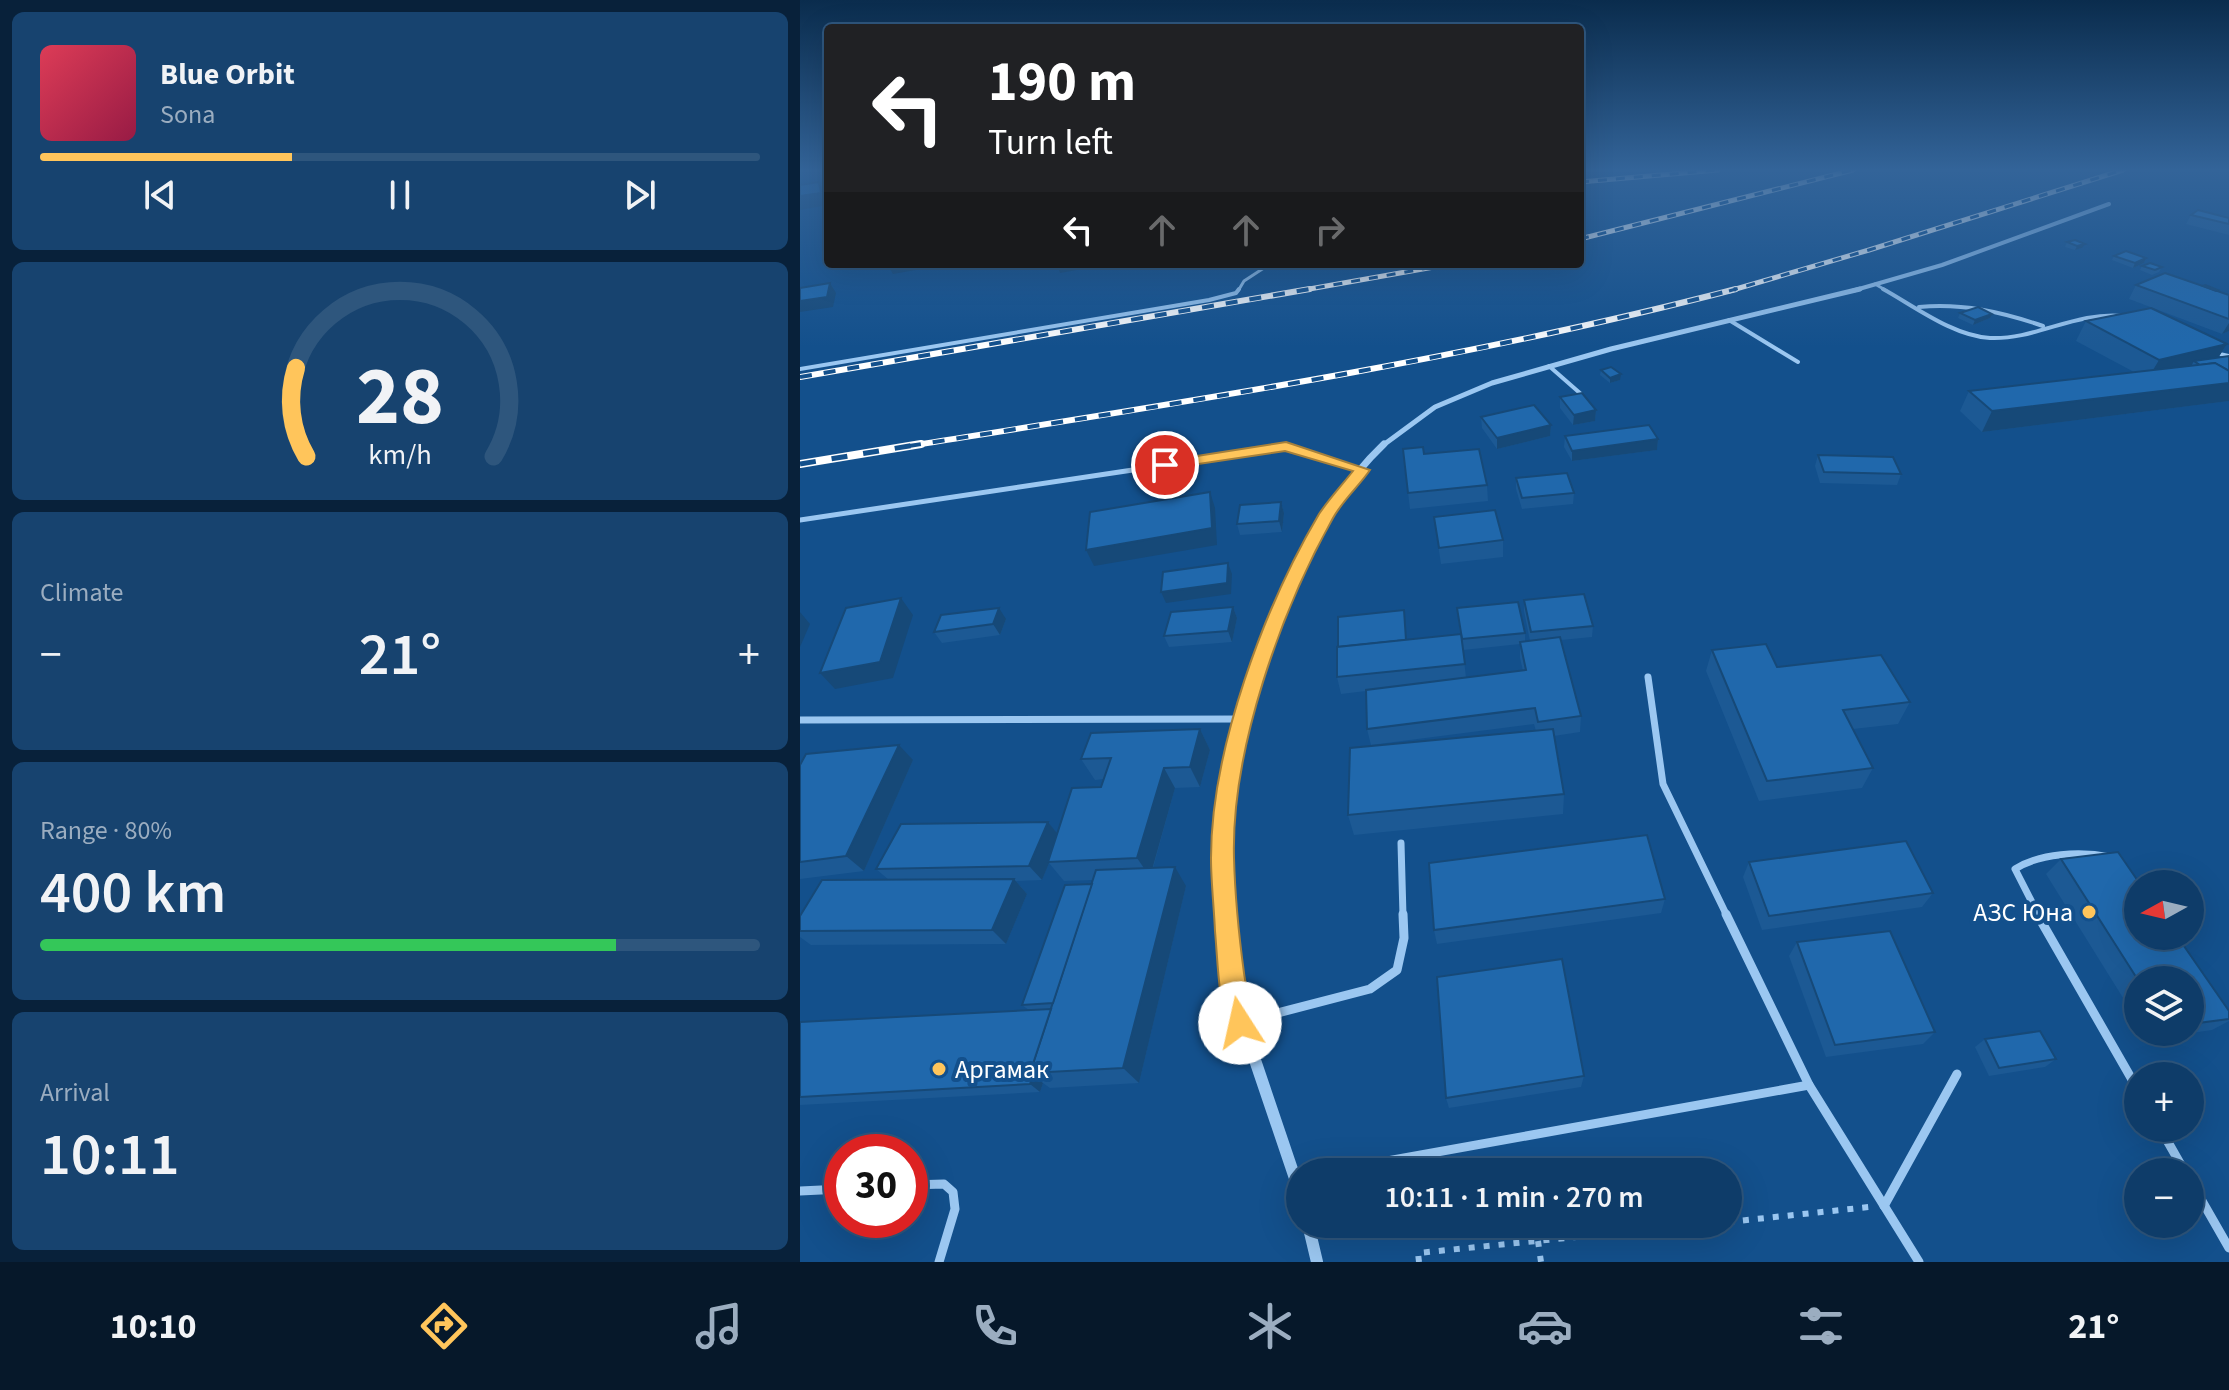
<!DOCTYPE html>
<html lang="en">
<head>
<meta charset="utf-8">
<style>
	:root { --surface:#0e3c69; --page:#17436f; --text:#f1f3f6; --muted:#9badc0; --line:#2e567d; --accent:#ffc55b }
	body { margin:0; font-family:"Source Sans 3",sans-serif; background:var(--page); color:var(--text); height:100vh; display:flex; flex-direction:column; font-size:30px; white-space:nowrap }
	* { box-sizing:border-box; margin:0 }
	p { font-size:26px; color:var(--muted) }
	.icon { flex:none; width:44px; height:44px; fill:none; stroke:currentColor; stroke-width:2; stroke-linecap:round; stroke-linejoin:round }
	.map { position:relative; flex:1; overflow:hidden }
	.drawer { display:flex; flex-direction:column; gap:12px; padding:12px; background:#08213a; width:800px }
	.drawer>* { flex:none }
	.hud { position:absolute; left:24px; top:24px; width:760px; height:244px; border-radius:8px; box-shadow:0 8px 32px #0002,0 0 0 2px var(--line); background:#202124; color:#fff; overflow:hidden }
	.needle { width:52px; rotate:262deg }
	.tools { position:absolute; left:1324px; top:870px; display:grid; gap:16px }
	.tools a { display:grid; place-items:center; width:80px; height:80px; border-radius:50%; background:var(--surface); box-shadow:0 8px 32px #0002,0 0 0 2px var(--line); font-size:40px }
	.speed { position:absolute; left:24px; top:1134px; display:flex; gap:16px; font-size:40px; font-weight:700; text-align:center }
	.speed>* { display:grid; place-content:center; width:104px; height:104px; border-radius:50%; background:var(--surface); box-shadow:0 8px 32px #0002,0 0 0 2px var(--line); line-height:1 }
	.speed .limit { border:12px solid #d22; background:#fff; color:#111 }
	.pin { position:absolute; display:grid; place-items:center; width:68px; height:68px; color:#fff; margin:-34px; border:4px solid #fff; border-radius:50%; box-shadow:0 2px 8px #0007 }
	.me { position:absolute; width:88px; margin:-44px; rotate:350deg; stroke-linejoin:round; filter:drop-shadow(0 0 6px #0008) }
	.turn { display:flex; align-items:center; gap:28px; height:168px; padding:0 32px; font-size:36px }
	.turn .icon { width:104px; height:104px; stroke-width:2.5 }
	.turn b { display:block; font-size:56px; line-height:68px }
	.lanes { display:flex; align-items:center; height:76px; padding:0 32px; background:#0003; justify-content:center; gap:40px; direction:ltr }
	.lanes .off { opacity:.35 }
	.big { font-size:60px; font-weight:600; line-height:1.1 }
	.drawer .widget { flex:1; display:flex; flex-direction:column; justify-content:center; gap:12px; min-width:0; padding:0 28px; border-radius:12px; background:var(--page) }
	.drawer .dial { align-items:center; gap:0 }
	.dial svg { height:208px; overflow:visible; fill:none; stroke:var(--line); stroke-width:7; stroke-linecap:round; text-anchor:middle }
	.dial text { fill:var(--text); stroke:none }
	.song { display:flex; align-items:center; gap:24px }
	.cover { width:96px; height:96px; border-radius:12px; background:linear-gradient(135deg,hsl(350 70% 55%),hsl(340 70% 35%)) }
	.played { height:8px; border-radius:4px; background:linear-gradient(90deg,var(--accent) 35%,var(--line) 35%) }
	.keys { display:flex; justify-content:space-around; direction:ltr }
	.heat { display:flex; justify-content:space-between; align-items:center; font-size:44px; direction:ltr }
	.charge { height:12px; border-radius:6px; background:linear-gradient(90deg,#34c759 80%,var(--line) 0) }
	.trip { position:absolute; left:486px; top:1158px; width:456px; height:80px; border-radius:40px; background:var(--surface); box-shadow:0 8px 32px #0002,0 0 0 2px var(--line); font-weight:600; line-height:80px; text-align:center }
	.dock { display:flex; height:128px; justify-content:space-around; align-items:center; background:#06182a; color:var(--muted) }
	.dock .icon { width:56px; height:56px }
	.dock .selected { color:var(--accent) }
	.dock b { font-size:36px; color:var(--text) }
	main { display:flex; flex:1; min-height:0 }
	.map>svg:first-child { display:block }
</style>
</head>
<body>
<main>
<section class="drawer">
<div class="widget">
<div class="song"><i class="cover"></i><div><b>Blue Orbit</b><p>Sona</p></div></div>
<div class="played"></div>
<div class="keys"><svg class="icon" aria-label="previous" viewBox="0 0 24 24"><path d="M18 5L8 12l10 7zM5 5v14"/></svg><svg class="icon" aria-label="pause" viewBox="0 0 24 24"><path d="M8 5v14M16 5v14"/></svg><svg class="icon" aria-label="next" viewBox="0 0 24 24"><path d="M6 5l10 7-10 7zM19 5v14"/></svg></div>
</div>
<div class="widget dial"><svg viewBox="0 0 100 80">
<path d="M14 69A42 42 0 1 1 86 69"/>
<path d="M14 69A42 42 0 0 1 10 35" stroke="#ffc55b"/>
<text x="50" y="56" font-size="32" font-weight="700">28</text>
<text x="50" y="72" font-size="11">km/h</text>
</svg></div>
<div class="widget"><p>Climate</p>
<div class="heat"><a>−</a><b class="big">21°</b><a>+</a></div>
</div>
<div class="widget"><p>Range · 80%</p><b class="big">400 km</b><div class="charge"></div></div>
<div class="widget"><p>Arrival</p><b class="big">10:11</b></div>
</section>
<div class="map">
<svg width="1429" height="1262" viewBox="0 0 1429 1262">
	<rect width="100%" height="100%" fill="#13508c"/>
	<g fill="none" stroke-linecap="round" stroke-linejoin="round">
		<g stroke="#9bc7f1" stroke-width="6" stroke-dasharray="6 9" stroke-linecap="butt">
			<path d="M928 1222 1069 1207"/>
			<path d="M738 1241 741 1262"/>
			<path d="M619 1262 618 1253 905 1224"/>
		</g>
		<g stroke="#9bc7f1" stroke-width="3">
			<path d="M1075 284 1087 291"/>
			<path d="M438 291 444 281 470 264"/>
		</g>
		<g stroke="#9bc7f1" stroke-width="4">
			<path d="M1083 289C1114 306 1153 336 1190 338 1236 340 1275 311 1324 316"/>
			<path d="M1119 307C1163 303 1202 312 1243 326"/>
			<path d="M929 320 998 362"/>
			<path d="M1415 353 1429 356"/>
			<path d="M749 366 781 394"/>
			<path d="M0 369 409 300 436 293 439 289"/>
		</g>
		<path stroke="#9bc7f1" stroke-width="5" d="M0 520 486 447 563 470"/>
		<g stroke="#9bc7f1" stroke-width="7">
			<path d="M848 677 863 784 927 916"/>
			<path d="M0 720 444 719"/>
			<path d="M601 843 603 916"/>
			<path d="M1239 916 1215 869C1240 853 1281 851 1310 857"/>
		</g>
		<g stroke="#9bc7f1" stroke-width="9">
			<path d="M926 914 1009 1085 1119 1262"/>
			<path d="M1237 914 1338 1090"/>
			<path d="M443 1022 570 989 597 970 604 938 603 914"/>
			<path d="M1360 1128 1385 1172"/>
			<path d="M526 1172 1009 1085"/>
			<path d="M1390 1180 1429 1248"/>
			<path d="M110 1185 144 1184 153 1192 155 1209 139 1262"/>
			<path d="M0 1191 42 1189"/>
			<path d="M1084 1206 1157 1074"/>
		</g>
		<path stroke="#9bc7f1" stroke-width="4" d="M1052 291 1142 265 1309 204"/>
		<path stroke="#9bc7f1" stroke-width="5" d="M582 446 635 407 692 383 811 349 1060 289"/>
		<path stroke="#9bc7f1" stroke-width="7" d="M465 650C490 578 528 497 584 444"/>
		<path stroke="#9bc7f1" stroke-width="9" d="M425 916C417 822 436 736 466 648"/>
		<g stroke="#9bc7f1" stroke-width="12">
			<path d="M425 914 436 1004 500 1193"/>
			<path d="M508 1224 517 1262"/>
		</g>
		<defs>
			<g id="rail-far2">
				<path d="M780 182 918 170"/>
				<path d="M780 239 1053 170"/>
				<path d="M498 291 651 264"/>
				<path d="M929 291 1069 250 1323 170"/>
			</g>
			<g id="rail-far1">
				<path d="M0 377 510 289"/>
				<path d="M109 446C386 402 664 360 936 289"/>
			</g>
			<path id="rail" d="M0 464 121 444"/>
		</defs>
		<use href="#rail-far2" stroke="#fff" stroke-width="5"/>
		<use href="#rail-far1" stroke="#fff" stroke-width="6"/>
		<use href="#rail" stroke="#fff" stroke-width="8"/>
		<use href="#rail-far2" stroke="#13508c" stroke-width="3" stroke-dasharray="9" stroke-linecap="butt"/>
		<use href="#rail-far1" stroke="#13508c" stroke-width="4" stroke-dasharray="12" stroke-linecap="butt"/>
		<use href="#rail" stroke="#13508c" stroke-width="5" stroke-dasharray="16" stroke-linecap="butt"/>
	</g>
	<g fill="#1c5994" fill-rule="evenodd">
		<path d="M1391 215 1429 218V235L1386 224Z"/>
		<path d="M1267 242 1282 248 1275 250 1265 247Z"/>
		<path d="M1314 256 1346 258 1344 263 1333 268 1312 260Z"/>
		<path d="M1342 266 1362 267 1359 272 1352 275 1340 270Z"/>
		<path d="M1336 285 1417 291 1429 295V331L1422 334 1329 299Z"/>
		<path d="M1160 313 1190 318 1173 325 1158 318Z"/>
		<path d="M1286 321 1427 344 1418 358 1429 356V401L1182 432 1160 411 1169 391 1334 372 1276 341Z"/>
		<path d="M801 370 820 380 810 383 800 375Z"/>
		<path d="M760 397 796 410 795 421 773 425 760 408Z"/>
		<path d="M681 417 751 425 750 436 697 449 682 428Z"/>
		<path d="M765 436 858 439 857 450 772 461 764 447Z"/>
		<path d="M603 449 687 485 688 501 610 509Z"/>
		<path d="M1018 455 1101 474 1097 485 1020 483 1015 466Z"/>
		<path d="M716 478 774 493 773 504 722 509 716 489Z"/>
		<path d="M481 502 484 513 482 532 440 535 437 524Z"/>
		<path d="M634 517 703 540V557L641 564Z"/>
		<path d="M724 600 793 626 792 637 761 640 781 716 780 732 754 736 764 794 763 814 554 835 548 815 736 731 734 724 571 745 567 729 566 691 541 694 537 677 606 640 660 634 657 608 725 633V641H730L724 611ZM720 644V658L723 671 666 678 663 650Z"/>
		<path d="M433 607 437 618 432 642 369 647 364 636Z"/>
		<path d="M206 619 200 635 142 643 134 632Z"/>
		<path d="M912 650 977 667 1110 702 1098 724 1053 729 1073 768 1062 788 959 801 906 671Z"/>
		<path d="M400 729 410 750 400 787 375 788 353 868 386 886 339 1083 250 1088 243 1083 240 1092 0 1105V1022L229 1010 222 1005 293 880 264 881 249 863 242 880 216 881 227 894 206 944 11 945 0 937V916L89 880 76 869 248 822 257 834 301 787 303 779 295 780 281 759Z"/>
		<path d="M113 760 64 871 0 879V765Z"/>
		<path d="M1261 859 1429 1011V1021L1412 1030 1349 1039 1344 1032H1390V980H1338V1022L1246 874Z"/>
		<path d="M949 862 1133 893 1122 907 962 930 943 877Z"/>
		<path d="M865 899 861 913 637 944 634 930Z"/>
		<path d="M997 942 1135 1032 1123 1044 1026 1057 989 956Z"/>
		<path d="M1185 1039 1256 1059 1245 1067 1189 1076 1175 1047Z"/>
		<path d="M784 1076 781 1087 649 1108 646 1098Z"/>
	</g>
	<g fill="#164978">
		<path d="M19 182 26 194 28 205 0 210V196Z"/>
		<path d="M1285 244 1282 248 1275 250 1277 246Z"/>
		<path d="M1346 258 1344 263 1333 268 1335 263Z"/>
		<path d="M87 264H150L93 274Z"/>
		<path d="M257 264H310L260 273Z"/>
		<path d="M30 283 36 293 33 307 0 312V301Z"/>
		<path d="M1192 314 1190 318 1173 325 1175 320Z"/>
		<path d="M1429 323V331L1422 334Z"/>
		<path d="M1427 344 1414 364 1394 361 1389 370 1347 380 1359 360Z"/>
		<path d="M821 374 820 380 810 383V378Z"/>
		<path d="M1429 383V401L1182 432 1192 411Z"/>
		<path d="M796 410 795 421 773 425 774 415Z"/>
		<path d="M751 425 750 436 697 449V438Z"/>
		<path d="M858 439 857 450 772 461V451Z"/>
		<path d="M410 492 415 508 417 545 294 566 286 550Z"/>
		<path d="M481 502 484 513 482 532 479 521Z"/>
		<path d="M428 563 432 574 431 594 366 603 361 592Z"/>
		<path d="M101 598 113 615 93 678 35 689 20 673Z"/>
		<path d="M433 607 437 618 432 642 428 631Z"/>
		<path d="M199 608 206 619 200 635 193 624Z"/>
		<path d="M0 612 10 624 0 647Z"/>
		<path d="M400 729 410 750 400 787 390 767Z"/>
		<path d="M99 745 113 760 64 871 46 856Z"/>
		<path d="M364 768 375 788 350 877 337 858Z"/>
		<path d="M248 822 260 837 242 880 229 866Z"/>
		<path d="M375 867 386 886 339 1083 323 1068Z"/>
		<path d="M214 879 227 894 206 944 192 930Z"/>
		<path d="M233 1075 243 1083 240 1092 230 1084Z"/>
	</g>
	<g fill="#2068ac" stroke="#164978" stroke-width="2">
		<path d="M19 182 21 193 0 196V185Z"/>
		<path d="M1398 210 1429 218V224L1391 215Z"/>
		<path d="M1275 240 1285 244 1277 246 1267 242Z"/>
		<path d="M1326 251 1346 258 1335 263 1314 256Z"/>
		<path d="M1350 263 1362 267 1355 270 1342 266Z"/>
		<path d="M1365 273 1429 295V319L1336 285Z"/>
		<path d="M30 283 27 297 0 301V288Z"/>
		<path d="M1405 285 1418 290 1416 291 1403 286Z"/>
		<path d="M1178 307 1192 314 1175 320 1160 313Z"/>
		<path d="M1351 308 1427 344 1359 360 1286 321Z"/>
		<path d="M1429 356V371L1415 363 1400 365 1394 361Z"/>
		<path d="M1415 363 1429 371V383L1192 411 1169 391Z"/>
		<path d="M811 367 821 374 810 378 801 370Z"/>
		<path d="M782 393 796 410 774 415 760 397Z"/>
		<path d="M734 405 751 425 697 438 681 417Z"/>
		<path d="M849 425 858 439 772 451 765 436Z"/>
		<path d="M623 447 624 454 679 449 687 485 608 493 603 449Z"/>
		<path d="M1018 455 1093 457 1101 474 1024 472Z"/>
		<path d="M767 473 774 493 722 498 716 478Z"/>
		<path d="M410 492 412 528 286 550 290 512Z"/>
		<path d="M481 502 479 521 437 524 440 505Z"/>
		<path d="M695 510 703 540 639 548 634 517Z"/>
		<path d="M428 563 427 583 361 592 363 572Z"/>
		<path d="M784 594 793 626 731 632 724 600Z"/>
		<path d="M101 598 80 662 20 673 46 608Z"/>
		<path d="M718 602 725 633 662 639 657 608Z"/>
		<path d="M433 607 428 631 364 636 371 612Z"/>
		<path d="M199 608 193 624 134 632 141 615Z"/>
		<path d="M604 610 606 640 538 647V617Z"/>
		<path d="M661 634 665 664 537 677V647Z"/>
		<path d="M760 637 781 716 738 722 735 708 567 729 566 690 726 670 720 642Z"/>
		<path d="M966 644 977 667 1081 655 1110 702 1043 710 1073 768 967 781 912 650Z"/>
		<path d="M400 729 390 767 364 768 337 858 248 862 272 788 301 787 311 758 281 759 291 733Z"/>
		<path d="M753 729 764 794 548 815 550 748Z"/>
		<path d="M99 745 46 856 0 862V765L6 754Z"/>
		<path d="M248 822 229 866 76 869 101 824Z"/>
		<path d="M847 835 865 899 634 930 629 863Z"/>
		<path d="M1106 841 1133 893 969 916 949 862Z"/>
		<path d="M1318 852 1340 884H1338V936H1377L1429 1011V1019L1390 1024V980H1338L1261 859Z"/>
		<path d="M375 867 323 1068 230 1073 296 870Z"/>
		<path d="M214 879 192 930 0 931V916L22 880Z"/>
		<path d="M292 884 253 1003 222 1005 265 885Z"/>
		<path d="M1090 931 1135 1032 1035 1045 997 942Z"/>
		<path d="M762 959 784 1076 646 1098 637 977Z"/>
		<path d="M251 1009 230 1073 233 1075 230 1084 0 1097V1022Z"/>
		<path d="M1240 1031 1256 1059 1199 1068 1185 1039Z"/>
	</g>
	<linearGradient id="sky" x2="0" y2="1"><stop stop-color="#0a2c4d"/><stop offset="0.49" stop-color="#336499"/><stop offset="1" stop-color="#336499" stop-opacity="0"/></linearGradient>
	<rect width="1429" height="347" fill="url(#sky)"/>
	<path fill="#ffc55b" stroke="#a6803b" stroke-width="2" d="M486 442 570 470C559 486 543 500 533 518 481 611 431 750 434 858 435 896 439 936 444 973 446 992 457 1014 449 1032L440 1036 430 1032C418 1001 418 964 415 931 414 907 411 882 411 858 411 750 464 607 519 514 529 499 542 485 553 471L485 451 365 469 357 465 365 461Z"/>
	<g fill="#ffc55b" stroke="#13508c" stroke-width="3">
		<circle cx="1289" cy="912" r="8"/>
		<circle cx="139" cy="1069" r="8"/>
	</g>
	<g text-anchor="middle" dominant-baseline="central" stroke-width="8" stroke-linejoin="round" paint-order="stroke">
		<g font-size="26" fill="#fff" stroke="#13508c" text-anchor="end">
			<text x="1273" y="912">АЗС Юна</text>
			<text x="155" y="1069" text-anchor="start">Аргамак</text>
		</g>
	</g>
</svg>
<div class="tools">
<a><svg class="needle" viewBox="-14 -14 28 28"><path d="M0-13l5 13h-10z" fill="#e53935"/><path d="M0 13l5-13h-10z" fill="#9badc0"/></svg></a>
<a><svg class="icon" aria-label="layers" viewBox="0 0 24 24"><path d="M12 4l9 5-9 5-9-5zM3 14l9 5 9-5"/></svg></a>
<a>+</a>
<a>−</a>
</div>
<div class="speed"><div class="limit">30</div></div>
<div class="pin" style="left:365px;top:465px;background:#d93025"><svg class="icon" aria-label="arrive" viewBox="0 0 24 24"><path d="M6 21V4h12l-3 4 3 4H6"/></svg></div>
<svg class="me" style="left:440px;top:1023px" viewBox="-20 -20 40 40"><circle r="19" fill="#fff"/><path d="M0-13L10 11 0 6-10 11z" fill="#ffc55b"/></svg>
<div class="trip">10:11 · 1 min · 270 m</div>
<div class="hud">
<div class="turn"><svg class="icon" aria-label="left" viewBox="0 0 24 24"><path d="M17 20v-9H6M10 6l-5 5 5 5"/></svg><div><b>190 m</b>Turn left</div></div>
<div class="lanes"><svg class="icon" aria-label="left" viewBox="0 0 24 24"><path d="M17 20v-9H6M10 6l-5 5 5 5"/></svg><svg class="icon off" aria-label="ahead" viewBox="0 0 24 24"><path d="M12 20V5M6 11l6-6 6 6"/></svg><svg class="icon off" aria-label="ahead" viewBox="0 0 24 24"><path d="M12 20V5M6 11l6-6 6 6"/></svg><svg class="icon off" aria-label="right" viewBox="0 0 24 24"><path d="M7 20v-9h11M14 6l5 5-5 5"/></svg></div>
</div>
</div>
</main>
<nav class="dock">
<b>10:10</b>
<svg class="icon selected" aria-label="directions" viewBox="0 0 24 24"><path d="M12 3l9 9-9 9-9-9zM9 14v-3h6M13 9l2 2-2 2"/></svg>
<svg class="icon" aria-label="music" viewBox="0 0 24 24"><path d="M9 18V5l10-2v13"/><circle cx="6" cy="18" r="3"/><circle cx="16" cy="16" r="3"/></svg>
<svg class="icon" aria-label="phone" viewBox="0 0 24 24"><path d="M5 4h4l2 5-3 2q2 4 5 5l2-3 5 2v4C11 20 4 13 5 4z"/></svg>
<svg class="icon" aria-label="climate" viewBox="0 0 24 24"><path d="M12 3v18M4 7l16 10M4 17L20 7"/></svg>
<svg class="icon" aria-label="car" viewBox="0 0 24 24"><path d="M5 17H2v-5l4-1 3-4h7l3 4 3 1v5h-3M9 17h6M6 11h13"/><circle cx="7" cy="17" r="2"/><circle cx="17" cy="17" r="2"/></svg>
<svg class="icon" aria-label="filters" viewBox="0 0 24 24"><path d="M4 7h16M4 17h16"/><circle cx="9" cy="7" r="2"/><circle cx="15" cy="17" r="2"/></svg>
<b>21°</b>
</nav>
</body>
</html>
